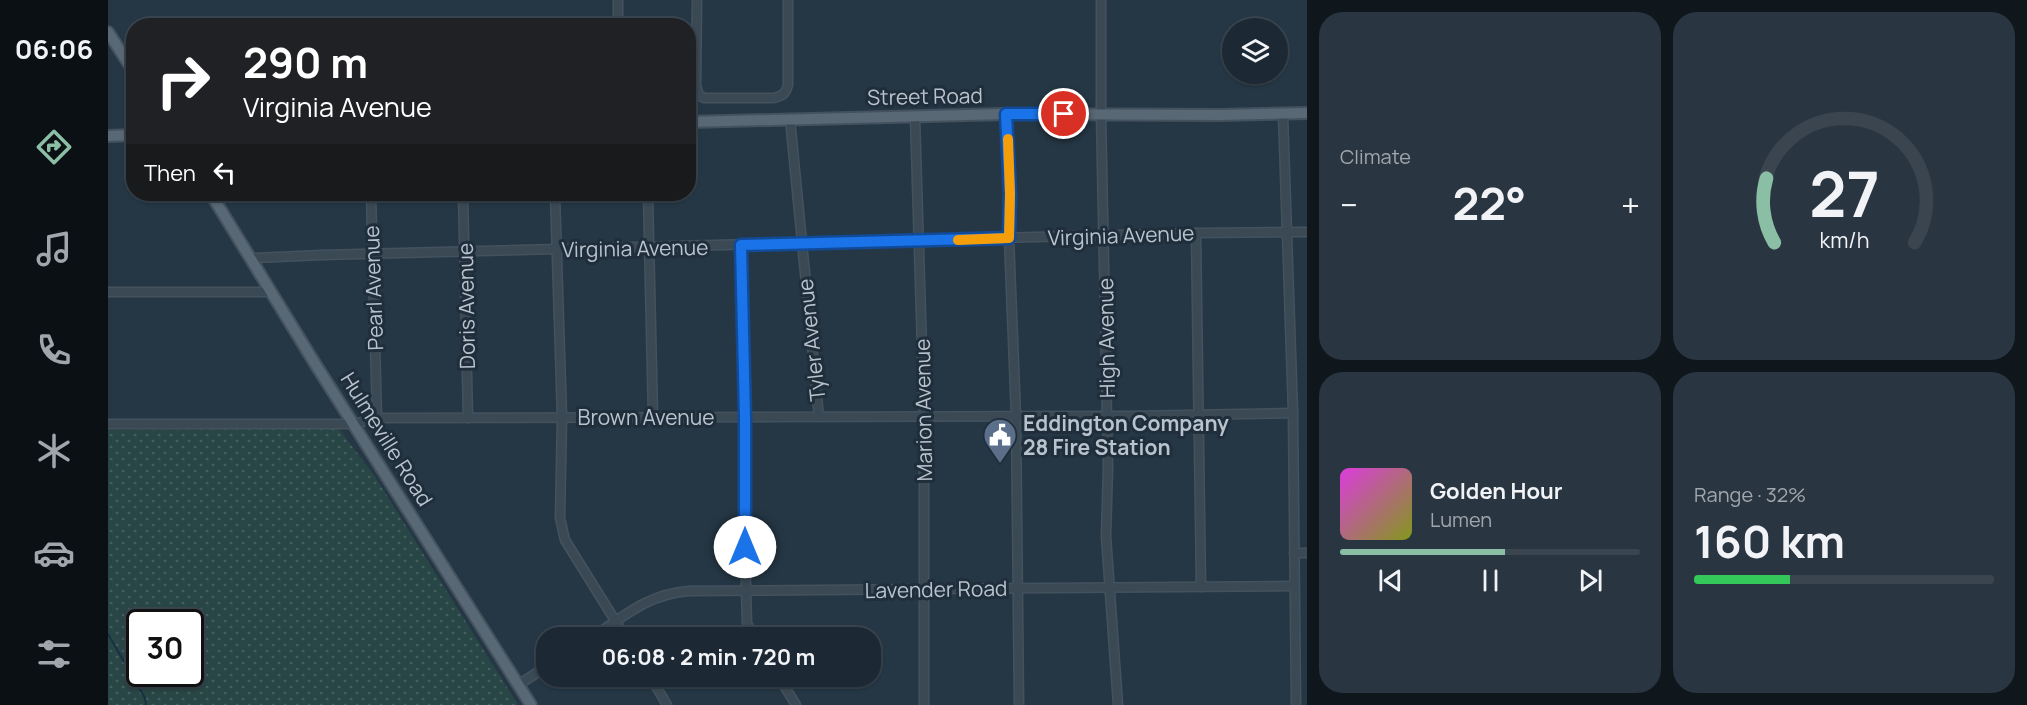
<!DOCTYPE html>
<html lang="en">
<head>
<meta charset="utf-8">
<style>
	:root { --surface:#1c2934; --page:#293540; --text:#f1f3f6; --muted:#a0a6ac; --line:#3a454f; --accent:#8abfa5 }
	body { margin:0; font-family:Manrope,sans-serif; background:var(--page); color:var(--text); height:100vh; display:flex; flex-direction:column; font-size:22px; white-space:nowrap }
	* { box-sizing:border-box; margin:0 }
	p { font-size:20px; color:var(--muted) }
	.icon { flex:none; width:33px; height:33px; fill:none; stroke:currentColor; stroke-width:2; stroke-linecap:round; stroke-linejoin:round }
	.map { position:relative; flex:1; overflow:hidden }
	.sheet { display:flex; flex-direction:column; gap:12px; padding:12px; background:#0f171d; width:720px }
	.sheet>* { flex:none }
	.top-card { position:absolute; left:18px; top:18px; width:570px; height:183px; border-radius:24px; box-shadow:0 2px 4px #0004,0 0 0 2px var(--line); background:#202124; color:#fff; overflow:hidden }
	.tools { position:absolute; left:1114px; top:18px; display:grid; gap:12px }
	.tools a { display:grid; place-items:center; width:66px; height:66px; border-radius:50%; background:var(--surface); box-shadow:0 2px 4px #0004,0 0 0 2px var(--line); font-size:30px }
	.speed { position:absolute; left:18px; top:609px; display:flex; gap:12px; font-size:30px; font-weight:700; text-align:center }
	.speed>* { display:grid; place-content:center; width:78px; height:78px; border-radius:50%; background:var(--surface); box-shadow:0 2px 4px #0004,0 0 0 2px var(--line); line-height:1 }
	.speed .limit { border:3px solid #111; border-radius:9px; background:#fff; color:#111 }
	.pin { position:absolute; display:grid; place-items:center; width:51px; height:51px; color:#fff; margin:-26px; border:3px solid #fff; border-radius:50%; box-shadow:0 2px 6px #0007 }
	.me { position:absolute; width:66px; margin:-33px; rotate:0deg; stroke-linejoin:round; filter:drop-shadow(0 0 4px #0008) }
	.turn { display:flex; align-items:center; gap:21px; height:126px; padding:0 18px; font-size:27px }
	.turn .icon { width:78px; height:78px; stroke-width:2.5 }
	.turn b { display:block; font-size:42px; line-height:51px }
	.then { display:flex; align-items:center; height:57px; padding:0 18px; background:#0003; gap:12px; font-size:22px }
	.big { font-size:45px; font-weight:700; line-height:1.1 }
	.sheet .widget { flex:1; display:flex; flex-direction:column; justify-content:center; gap:9px; min-width:0; padding:0 21px; border-radius:24px; background:var(--page) }
	.sheet .dial { align-items:center; gap:0 }
	.dial svg { height:156px; overflow:visible; fill:none; stroke:var(--line); stroke-width:7; stroke-linecap:round; text-anchor:middle }
	.dial text { fill:var(--text); stroke:none }
	.song { display:flex; align-items:center; gap:18px }
	.cover { width:72px; height:72px; border-radius:9px; background:linear-gradient(135deg,hsl(300 70% 55%),hsl(70 70% 35%)) }
	.played { height:6px; border-radius:3px; background:linear-gradient(90deg,var(--accent) 55%,var(--line) 55%) }
	.keys { display:flex; justify-content:space-around; direction:ltr }
	.heat { display:flex; justify-content:space-between; align-items:center; font-size:33px; direction:ltr }
	.charge { height:9px; border-radius:4px; background:linear-gradient(90deg,#34c759 32%,var(--line) 0) }
	.sheet .tiles { flex:1; display:grid; gap:12px; grid-template-columns:repeat(2,1fr) }
	.trip { position:absolute; left:428px; top:627px; width:345px; height:60px; border-radius:24px; background:var(--surface); box-shadow:0 2px 4px #0004,0 0 0 2px var(--line); font-weight:700; line-height:60px; text-align:center }
	main { display:flex; flex:1; min-height:0 }
	.dock { display:flex; flex-direction:column; width:108px; justify-content:space-around; align-items:center; background:#0b1015; color:var(--muted) }
	.dock .icon { width:42px; height:42px }
	.dock .active { color:var(--accent) }
	.dock b { font-size:27px; color:var(--text) }
	.map>svg:first-child { display:block }
</style>
</head>
<body>
<main>
<nav class="dock">
<b>06:06</b>
<svg class="icon active" aria-label="directions" viewBox="0 0 24 24"><path d="M12 3l9 9-9 9-9-9zM9 14v-3h6M13 9l2 2-2 2"/></svg>
<svg class="icon" aria-label="music" viewBox="0 0 24 24"><path d="M9 18V5l10-2v13"/><circle cx="6" cy="18" r="3"/><circle cx="16" cy="16" r="3"/></svg>
<svg class="icon" aria-label="phone" viewBox="0 0 24 24"><path d="M5 4h4l2 5-3 2q2 4 5 5l2-3 5 2v4C11 20 4 13 5 4z"/></svg>
<svg class="icon" aria-label="climate" viewBox="0 0 24 24"><path d="M12 3v18M4 7l16 10M4 17L20 7"/></svg>
<svg class="icon" aria-label="car" viewBox="0 0 24 24"><path d="M5 17H2v-5l4-1 3-4h7l3 4 3 1v5h-3M9 17h6M6 11h13"/><circle cx="7" cy="17" r="2"/><circle cx="17" cy="17" r="2"/></svg>
<svg class="icon" aria-label="filters" viewBox="0 0 24 24"><path d="M4 7h16M4 17h16"/><circle cx="9" cy="7" r="2"/><circle cx="15" cy="17" r="2"/></svg>
</nav>
<div class="map">
<svg width="1199" height="705" viewBox="0 0 1199 705">
	<defs>
		<pattern id="grass-dots" width="8" height="8" patternUnits="userSpaceOnUse" patternTransform="scale(1.5)"><rect width="8" height="8" fill="#284645"/><path d="M2 2h.1M6 6h.1" fill="none" stroke="#455f5f" stroke-width="1.8" stroke-linecap="round"/></pattern>
	</defs>
	<rect width="100%" height="100%" fill="#253745"/>
	<path fill="url(#grass-dots)" fill-rule="evenodd" d="M231 429 266 475 410 705H0V430ZM32 622H82V674H32Z"/>
	<g fill="none" stroke-linecap="round" stroke-linejoin="round">
		<path stroke="#173044" stroke-width="2" d="M0 634 37 698 38 705"/>
		<defs>
			<g id="minor">
				<path d="M510 0V26"/>
				<path d="M589 0 588 86 591 95 596 98H666C675 96 678 93 680 85V0"/>
				<path d="M993 0V114L1000 469 998 536 1010 705"/>
				<path d="M898 114 902 194 901 238 908 416 911 705"/>
				<path d="M1175 114 1185 413 1188 705"/>
				<path d="M807 116 816 416V705"/>
				<path d="M682 119 711 417"/>
				<path d="M263 194 269 418"/>
				<path d="M355 194 360 418"/>
				<path d="M447 194 454 417 452 518 457 540 518 638"/>
				<path d="M540 194 545 417"/>
				<path d="M1088 233 1093 587"/>
				<path d="M633 245 637 417 638 591 639 623 646 638"/>
				<path d="M144 258 214 255 1088 233 1199 232"/>
				<path d="M0 292H164"/>
				<path d="M0 424H246L269 418 1022 416 1185 413"/>
				<path d="M1186 553H1199"/>
				<path d="M483 638C516 616 540 594 581 591L1186 586"/>
				<path d="M542 676 559 705"/>
				<path d="M670 676 688 705"/>
				<path d="M410 685 438 667"/>
			</g>
			<g id="major">
				<path d="M0 32 26 72"/>
				<path d="M580 122 898 114 1112 115 1199 113"/>
				<path d="M0 136 26 135"/>
				<path d="M103 194 206 362 423 705"/>
			</g>
		</defs>
		<use href="#minor" stroke="#44525e" stroke-width="11"/>
		<use href="#major" stroke="#44525e" stroke-width="14"/>
		<use href="#minor" stroke="#3a4954" stroke-width="8"/>
		<use href="#major" stroke="#586874" stroke-width="10"/>
	</g>
	<g fill="none" stroke-linecap="round" stroke-linejoin="round">
		<defs>
			<path id="route" d="M637 547V417L633 245 901 238 902 194 898 114H956"/>
		</defs>
		<use href="#route" stroke="#114b97" stroke-width="15"/>
		<use href="#route" stroke="#1a73e8" stroke-width="10"/>
		<path stroke="#f59e0b" stroke-width="10" d="M850 240 901 238 902 194 900 139"/>
	</g>
	<defs>
		<symbol id="civic-pin" viewBox="-11 -11 22 30"><path d="M0 17L-7.5 6A9.5 9.5 0 1 1 7.5 6Z" fill="#5c6f8a" stroke="#1f2e3a"/><path d="M-.6-6.5H3V-4.5H.6V-3L4-1V1h2V6H-6V1h2V-1L-.6-3ZM-1.2 2.5V6h2.4V2.5Z" fill="#fff"/></symbol>
	</defs>
	<g fill-rule="evenodd">
		<use href="#civic-pin" x="873" y="416" width="38" height="52"/>
	</g>
	<g text-anchor="middle" dominant-baseline="central" stroke-width="6" stroke-linejoin="round" paint-order="stroke">
		<g font-size="21" fill="#b8c3ce" stroke="#1f2e3a">
			<text transform="translate(817 96) rotate(-1)">Street Road</text>
			<text transform="translate(1013 235) rotate(-2)">Virginia Avenue</text>
			<text transform="translate(527 248) rotate(-1)">Virginia Avenue</text>
			<text transform="translate(265 288) rotate(-92)">Pearl Avenue</text>
			<text transform="translate(358 306) rotate(-91)">Doris Avenue</text>
			<text transform="translate(998 338) rotate(-91)">High Avenue</text>
			<text transform="translate(703 340) rotate(-96)">Tyler Avenue</text>
			<text transform="translate(815 410) rotate(-91)">Marion Avenue</text>
			<text x="538" y="417">Brown Avenue</text>
			<text transform="translate(279 439) rotate(58)">Hulmeville Road</text>
			<text transform="translate(828 589) rotate(-1)">Lavender Road</text>
		</g>
		<g font-size="21" font-weight="bold" fill="#b8c3ce" stroke="#1f2e3a" text-anchor="start">
			<text x="915" y="423">Eddington Company<tspan x="915" dy="24">28 Fire Station</tspan></text>
		</g>
	</g>
</svg>
<div class="tools">
<a><svg class="icon" aria-label="layers" viewBox="0 0 24 24"><path d="M12 4l9 5-9 5-9-5zM3 14l9 5 9-5"/></svg></a>
</div>
<div class="speed"><div class="limit">30</div></div>
<div class="pin" style="left:956px;top:114px;background:#d93025"><svg class="icon" aria-label="arrive" viewBox="0 0 24 24"><path d="M6 21V4h12l-3 4 3 4H6"/></svg></div>
<svg class="me" style="left:637px;top:547px" viewBox="-20 -20 40 40"><circle r="19" fill="#fff"/><path d="M0-13L10 11 0 6-10 11z" fill="#1a73e8"/></svg>
<div class="trip">06:08 · 2 min · 720 m</div>
<div class="top-card">
<div class="turn"><svg class="icon" aria-label="right" viewBox="0 0 24 24"><path d="M7 20v-9h11M14 6l5 5-5 5"/></svg><div><b>290 m</b>Virginia Avenue</div></div>
<div class="then">Then<svg class="icon" aria-label="left" viewBox="0 0 24 24"><path d="M17 20v-9H6M10 6l-5 5 5 5"/></svg></div>
</div>
</div>
<section class="sheet">
<div class="tiles">
<div class="widget"><p>Climate</p>
<div class="heat"><a>−</a><b class="big">22°</b><a>+</a></div>
</div>
<div class="widget dial"><svg viewBox="0 0 100 80">
<path d="M14 69A42 42 0 1 1 86 69"/>
<path d="M14 69A42 42 0 0 1 10 36" stroke="#8abfa5"/>
<text x="50" y="56" font-size="32" font-weight="700">27</text>
<text x="50" y="72" font-size="11">km/h</text>
</svg></div>
<div class="widget">
<div class="song"><i class="cover"></i><div><b>Golden Hour</b><p>Lumen</p></div></div>
<div class="played"></div>
<div class="keys"><svg class="icon" aria-label="previous" viewBox="0 0 24 24"><path d="M18 5L8 12l10 7zM5 5v14"/></svg><svg class="icon" aria-label="pause" viewBox="0 0 24 24"><path d="M8 5v14M16 5v14"/></svg><svg class="icon" aria-label="next" viewBox="0 0 24 24"><path d="M6 5l10 7-10 7zM19 5v14"/></svg></div>
</div>
<div class="widget"><p>Range · 32%</p><b class="big">160 km</b><div class="charge"></div></div>
</div>
</section>
</main>
</body>
</html>
